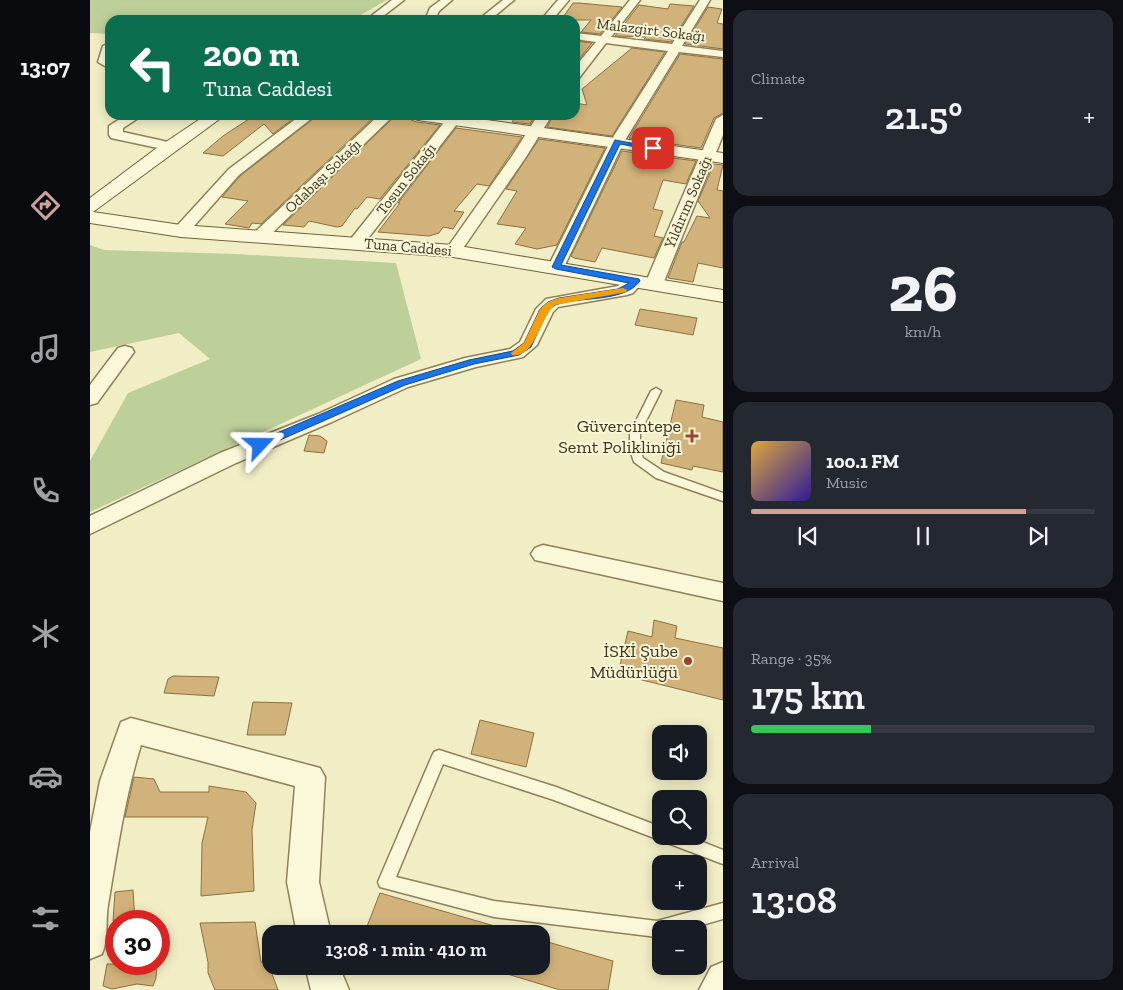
<!DOCTYPE html>
<html lang="en">
<head>
<meta charset="utf-8">
<style>
	:root { --surface:#171b24; --page:#242831; --text:#f1f3f6; --muted:#9ea1a6; --line:#363941; --accent:#cda399 }
	body { margin:0; font-family:"Zilla Slab",serif; background:var(--page); color:var(--text); height:100vh; display:flex; flex-direction:column; font-size:19px; white-space:nowrap }
	* { box-sizing:border-box; margin:0 }
	p { font-size:16px; color:var(--muted) }
	.icon { flex:none; width:28px; height:28px; fill:none; stroke:currentColor; stroke-width:2; stroke-linecap:round; stroke-linejoin:round }
	.map { position:relative; flex:1; overflow:hidden }
	.side { display:flex; flex-direction:column; gap:10px; padding:10px; background:#0d0f14; width:400px }
	.side>* { flex:none }
	.top-card { position:absolute; left:15px; top:15px; width:475px; height:105px; border-radius:15px; box-shadow:0 2px 12px #0003; background:#0b6e4f; color:#fff; overflow:hidden }
	.fabs { position:absolute; left:562px; top:725px; display:grid; gap:10px }
	.fabs a { display:grid; place-items:center; width:55px; height:55px; border-radius:10px; background:var(--surface); box-shadow:0 2px 12px #0003; font-size:25px }
	.speed { position:absolute; left:15px; top:910px; display:flex; gap:10px; font-size:25px; font-weight:700; text-align:center }
	.speed>* { display:grid; place-content:center; width:65px; height:65px; border-radius:50%; background:var(--surface); box-shadow:0 2px 12px #0003; line-height:1 }
	.speed .limit { border:8px solid #d22; background:#fff; color:#111 }
	.pin { position:absolute; display:grid; place-items:center; width:42px; height:42px; color:#fff; margin:-21px; border-radius:10px; box-shadow:0 2px 8px #0006 }
	.me { position:absolute; width:55px; margin:-28px; rotate:67deg; stroke-linejoin:round; filter:drop-shadow(0 0 4px #0008) }
	.turn { display:flex; align-items:center; gap:18px; height:105px; padding:0 15px; font-size:22px }
	.turn .icon { width:65px; height:65px; stroke-width:2.5 }
	.turn b { display:block; font-size:35px; line-height:42px }
	.big { font-size:38px; font-weight:600; line-height:1.1 }
	.side .tile { flex:1; display:flex; flex-direction:column; justify-content:center; gap:8px; min-width:0; padding:0 18px; border-radius:15px; background:var(--page) }
	.side .dial { align-items:center; gap:0 }
	.dial b { font-size:65px; line-height:1 }
	.song { display:flex; align-items:center; gap:15px }
	.cover { width:60px; height:60px; border-radius:8px; background:linear-gradient(135deg,hsl(40 70% 55%),hsl(250 70% 35%)) }
	.played { height:5px; border-radius:2px; background:linear-gradient(90deg,var(--accent) 80%,var(--line) 80%) }
	.keys { display:flex; justify-content:space-around; direction:ltr }
	.heat { display:flex; justify-content:space-between; align-items:center; font-size:28px; direction:ltr }
	.charge { height:8px; border-radius:4px; background:linear-gradient(90deg,#34c759 35%,var(--line) 0) }
	.trip { position:absolute; left:172px; top:925px; width:288px; height:50px; border-radius:15px; background:var(--surface); box-shadow:0 2px 12px #0003; font-weight:600; line-height:50px; text-align:center }
	main { display:flex; flex:1; min-height:0 }
	.tabs { display:flex; flex-direction:column; width:90px; justify-content:space-around; align-items:center; background:#090b0e; color:var(--muted) }
	.tabs .icon { width:35px; height:35px }
	.tabs .selected { color:var(--accent) }
	.tabs b { font-size:22px; color:var(--text) }
	.map>svg:first-child { display:block }
</style>
</head>
<body>
<main>
<nav class="tabs">
<b>13:07</b>
<svg class="icon selected" aria-label="directions" viewBox="0 0 24 24"><path d="M12 3l9 9-9 9-9-9zM9 14v-3h6M13 9l2 2-2 2"/></svg>
<svg class="icon" aria-label="music" viewBox="0 0 24 24"><path d="M9 18V5l10-2v13"/><circle cx="6" cy="18" r="3"/><circle cx="16" cy="16" r="3"/></svg>
<svg class="icon" aria-label="phone" viewBox="0 0 24 24"><path d="M5 4h4l2 5-3 2q2 4 5 5l2-3 5 2v4C11 20 4 13 5 4z"/></svg>
<svg class="icon" aria-label="climate" viewBox="0 0 24 24"><path d="M12 3v18M4 7l16 10M4 17L20 7"/></svg>
<svg class="icon" aria-label="car" viewBox="0 0 24 24"><path d="M5 17H2v-5l4-1 3-4h7l3 4 3 1v5h-3M9 17h6M6 11h13"/><circle cx="7" cy="17" r="2"/><circle cx="17" cy="17" r="2"/></svg>
<svg class="icon" aria-label="filters" viewBox="0 0 24 24"><path d="M4 7h16M4 17h16"/><circle cx="9" cy="7" r="2"/><circle cx="15" cy="17" r="2"/></svg>
</nav>
<div class="map">
<svg width="633" height="990" viewBox="0 0 633 990">
	<rect width="100%" height="100%" fill="#f1eec6"/>
	<g fill="#bdd099">
		<path d="M0 0H297L269 16 243 20H162L142 16 113 20H20V34L0 33Z"/>
		<path d="M0 245 14 250 146 254 306 263 331 359 0 512V461L38 393 120 359 89 333 0 352Z"/>
	</g>
	<g fill="#d1b27a" stroke="#8e703f">
		<path d="M483 3H489L532 7 510 34 491 32 501 20H471Z"/>
		<path d="M580 4 604 6 581 42 554 39 556 37 525 36 549 5 578 9Z"/>
		<path d="M618 7 632 9 627 23 633 24V49L595 44Z"/>
		<path d="M485 41 502 43 485 64Z"/>
		<path d="M542 48 575 52 522 136 457 127 462 118 472 119 477 115H485V103L497 105 492 89Z"/>
		<path d="M590 54 633 59V113L624 118 611 148 539 138Z"/>
		<path d="M165 115H208L183 134 174 124 133 156 113 153 133 136Z"/>
		<path d="M228 115 284 117 171 224 162 223 159 228 135 224 158 201 132 197 150 176Z"/>
		<path d="M306 115H318L321 120 327 122 350 125 290 199 277 197 267 209 265 208 252 226 247 227 219 221 214 227 193 225Z"/>
		<path d="M427 115H440L445 116 440 124 422 122Z"/>
		<path d="M366 128 432 137 399 186 387 184 364 211 374 212 363 229 353 227 349 233 339 236 288 232 310 203H308Z"/>
		<path d="M449 139 515 148 467 245 447 249 425 244 436 228 407 224 427 191 416 189Z"/>
		<path d="M532 151 606 161 596 184 573 180 563 209 573 211 564 236 573 238 564 258 512 248 505 262 484 258 481 256Z"/>
		<path d="M624 164 633 165 627 190 633 191V268L608 263 603 282 578 278 592 242H594L607 216 620 218 608 201Z"/>
		<path d="M550 309 607 318 603 335 545 325Z"/>
		<path d="M586 400 614 405 612 417 633 422V472L603 466 602 470 571 463Z"/>
		<path d="M219 435 230 436 237 441 234 453 214 451Z"/>
		<path d="M564 620 587 626 585 638 633 648V700L528 674 538 631 562 637Z"/>
		<path d="M83 676 129 677 124 696 74 693 78 679Z"/>
		<path d="M163 702 202 703 195 735H157Z"/>
		<path d="M390 720 444 733 436 767 381 754Z"/>
		<path d="M44 777 64 779 70 792H119V786L156 792 166 803 162 830 164 891 111 896 112 843 118 817H35Z"/>
		<path d="M43 890 45 921H23L25 892Z"/>
		<path d="M290 893 415 929 414 934H274Z"/>
		<path d="M165 922 171 962 178 963 188 990H125L118 973V962L110 923Z"/>
		<path d="M451 940 523 961 518 990H470L404 970 405 966H451Z"/>
		<path d="M17 964H67L66 978 63 986 47 984 22 989 13 986Z"/>
	</g>
	<g fill="none" stroke-linecap="round" stroke-linejoin="round">
		<defs>
			<g id="lane">
				<path d="M566 388 571 391 550 433V450L553 458 574 472 633 493V501L566 478 544 462 540 450V433L561 391Z"/>
				<path d="M349 750 466 787 571 827V836H598L633 850V864L464 800 353 764 306 877 404 901 567 921 633 903V919L598 929H571V936L567 937 404 917 290 887 288 882 342 756 344 752Z"/>
			</g>
			<g id="street">
				<path d="M302 0H314L288 20H276Z"/>
				<path d="M351 0H362L349 11 345 20H335L340 8Z"/>
				<path d="M413 0H424L400 20H388Z"/>
				<path d="M468 0H479L462 20H451Z"/>
				<path d="M540 0H550L521 37 582 44 610 0H620L592 46 633 51V57L589 52 534 142 474 267 472 271H460L458 267 520 142 578 51 516 43 489 78 485 79V67L506 42 485 39V33L511 36Z"/>
				<path d="M19 43H20V69L8 62 13 46Z"/>
				<path d="M36 115H53L33 128V132L87 144 89 147 82 151 21 138 19 135V126Z"/>
				<path d="M211 115H226L149 175 97 234H85L83 231 85 228 139 169Z"/>
				<path d="M289 115H304L175 240H163L161 237 163 234Z"/>
				<path d="M360 115H374L272 246H260L258 243 260 240Z"/>
				<path d="M448 115H462L436 157 369 254H357L355 251 422 156Z"/>
				<path d="M633 115V135L573 284 570 288 564 289 558 288 555 284 626 119Z"/>
				<path d="M545 276 551 277 554 281 543 293 537 295 468 307 463 312 447 345 433 357 386 367 318 387 242 422 146 463 0 534V516L130 453 228 414 304 379 375 358 420 349 430 342 446 309 456 299 528 286 539 277Z"/>
				<path d="M35 346 42 348 44 352 7 403 0 405V385L28 348Z"/>
				<path d="M453 545 633 583V601L445 560 441 554 445 548Z"/>
				<path d="M41 718 230 768 235 777 229 882 241 934H207L197 882 205 786 51 745C35 797 27 851 18 905 15 922 19 938 12 954L0 959V832L10 781 31 722Z"/>
				<path d="M633 962V990H609L621 967Z"/>
				<path d="M215 966H249L259 990H221Z"/>
			</g>
			<g id="secondary">
				<path d="M116 115H135L3 212 91 225 363 245 633 290V302L363 257 91 237 0 223V198L64 150Z"/>
				<path d="M320 115H361L633 153V163L328 120 322 118Z"/>
			</g>
		</defs>
		<use href="#lane" stroke="#8e815a" stroke-width="3"/>
		<use href="#street" stroke="#8e815a" stroke-width="3"/>
		<use href="#secondary" stroke="#70623d" stroke-width="2"/>
		<use href="#lane" fill="#fbf8da" fill-rule="evenodd"/>
		<use href="#street" fill="#fbf8da" fill-rule="evenodd"/>
		<use href="#secondary" fill="#fbf8da" fill-rule="evenodd"/>
	</g>
	<path fill="#1a73e8" stroke="#114b97" d="M525 140 567 148 563 150 530 144 471 265 549 279 550 281C534 303 489 296 465 305L458 310 441 347 429 355 384 364 315 385 174 447H166L165 445 166 442 308 381 379 360 423 351 434 343 450 309 458 302 469 298 528 289 539 283 466 269 462 267Z"/>
	<path fill="#f59e0b" d="M533 288 537 290 536 292 465 305C450 317 445 359 422 355L421 353 434 343 450 309 458 302 469 298Z"/>
	<g fill="#a04227" stroke="#f8f6d6" stroke-width="2">
		<path d="M599.5 428.5h5v5h5v5h-5v5h-5v-5h-5v-5h5z"/>
		<circle cx="598" cy="661" r="5"/>
	</g>
	<g text-anchor="middle" dominant-baseline="central" stroke-width="4" stroke-linejoin="round" paint-order="stroke">
		<g font-size="15" fill="#3d341f" stroke="#f8f6d6">
			<text transform="translate(561 30) rotate(7)">Malazgirt Sokağı</text>
			<text transform="translate(233 176) rotate(-44)">Odabaşı Sokağı</text>
			<text transform="translate(316 179) rotate(-52)">Tosun Sokağı</text>
			<text transform="translate(598 202) rotate(-67)">Yıldırım Sokağı</text>
			<text transform="translate(318 247) rotate(5)">Tuna Caddesi</text>
		</g>
		<g font-size="18" fill="#3d341f" stroke="#f8f6d6" text-anchor="end">
			<text x="591" y="426">Güvercintepe<tspan x="591" dy="21">Semt Polikliniği</tspan></text>
			<text x="588" y="651">İSKİ Şube<tspan x="588" dy="21">Müdürlüğü</tspan></text>
		</g>
	</g>
</svg>
<div class="fabs">
<a><svg class="icon" aria-label="sound" viewBox="0 0 24 24"><path d="M4 9h4l5-4v14l-5-4H4zM17 9q2 3 0 6"/></svg></a>
<a><svg class="icon" aria-label="search" viewBox="0 0 24 24"><circle cx="10" cy="10" r="6"/><path d="M15 15l6 6"/></svg></a>
<a>+</a>
<a>−</a>
</div>
<div class="speed"><div class="limit">30</div></div>
<div class="pin" style="left:563px;top:148px;background:#d93025"><svg class="icon" aria-label="arrive" viewBox="0 0 24 24"><path d="M6 21V4h12l-3 4 3 4H6"/></svg></div>
<svg class="me" style="left:170px;top:445px" viewBox="-20 -20 40 40"><path d="M0-17L14 15 0 8-14 15z" fill="#1a73e8" stroke="#fff" stroke-width="4"/></svg>
<div class="trip">13:08 · 1 min · 410 m</div>
<div class="top-card">
<div class="turn"><svg class="icon" aria-label="left" viewBox="0 0 24 24"><path d="M17 20v-9H6M10 6l-5 5 5 5"/></svg><div><b>200 m</b>Tuna Caddesi</div></div>
</div>
</div>
<section class="side">
<div class="tile"><p>Climate</p>
<div class="heat"><a>−</a><b class="big">21.5°</b><a>+</a></div>
</div>
<div class="tile dial"><b>26</b><p>km/h</p></div>
<div class="tile">
<div class="song"><i class="cover"></i><div><b>100.1 FM</b><p>Music</p></div></div>
<div class="played"></div>
<div class="keys"><svg class="icon" aria-label="previous" viewBox="0 0 24 24"><path d="M18 5L8 12l10 7zM5 5v14"/></svg><svg class="icon" aria-label="pause" viewBox="0 0 24 24"><path d="M8 5v14M16 5v14"/></svg><svg class="icon" aria-label="next" viewBox="0 0 24 24"><path d="M6 5l10 7-10 7zM19 5v14"/></svg></div>
</div>
<div class="tile"><p>Range · 35%</p><b class="big">175 km</b><div class="charge"></div></div>
<div class="tile"><p>Arrival</p><b class="big">13:08</b></div>
</section>
</main>
</body>
</html>
